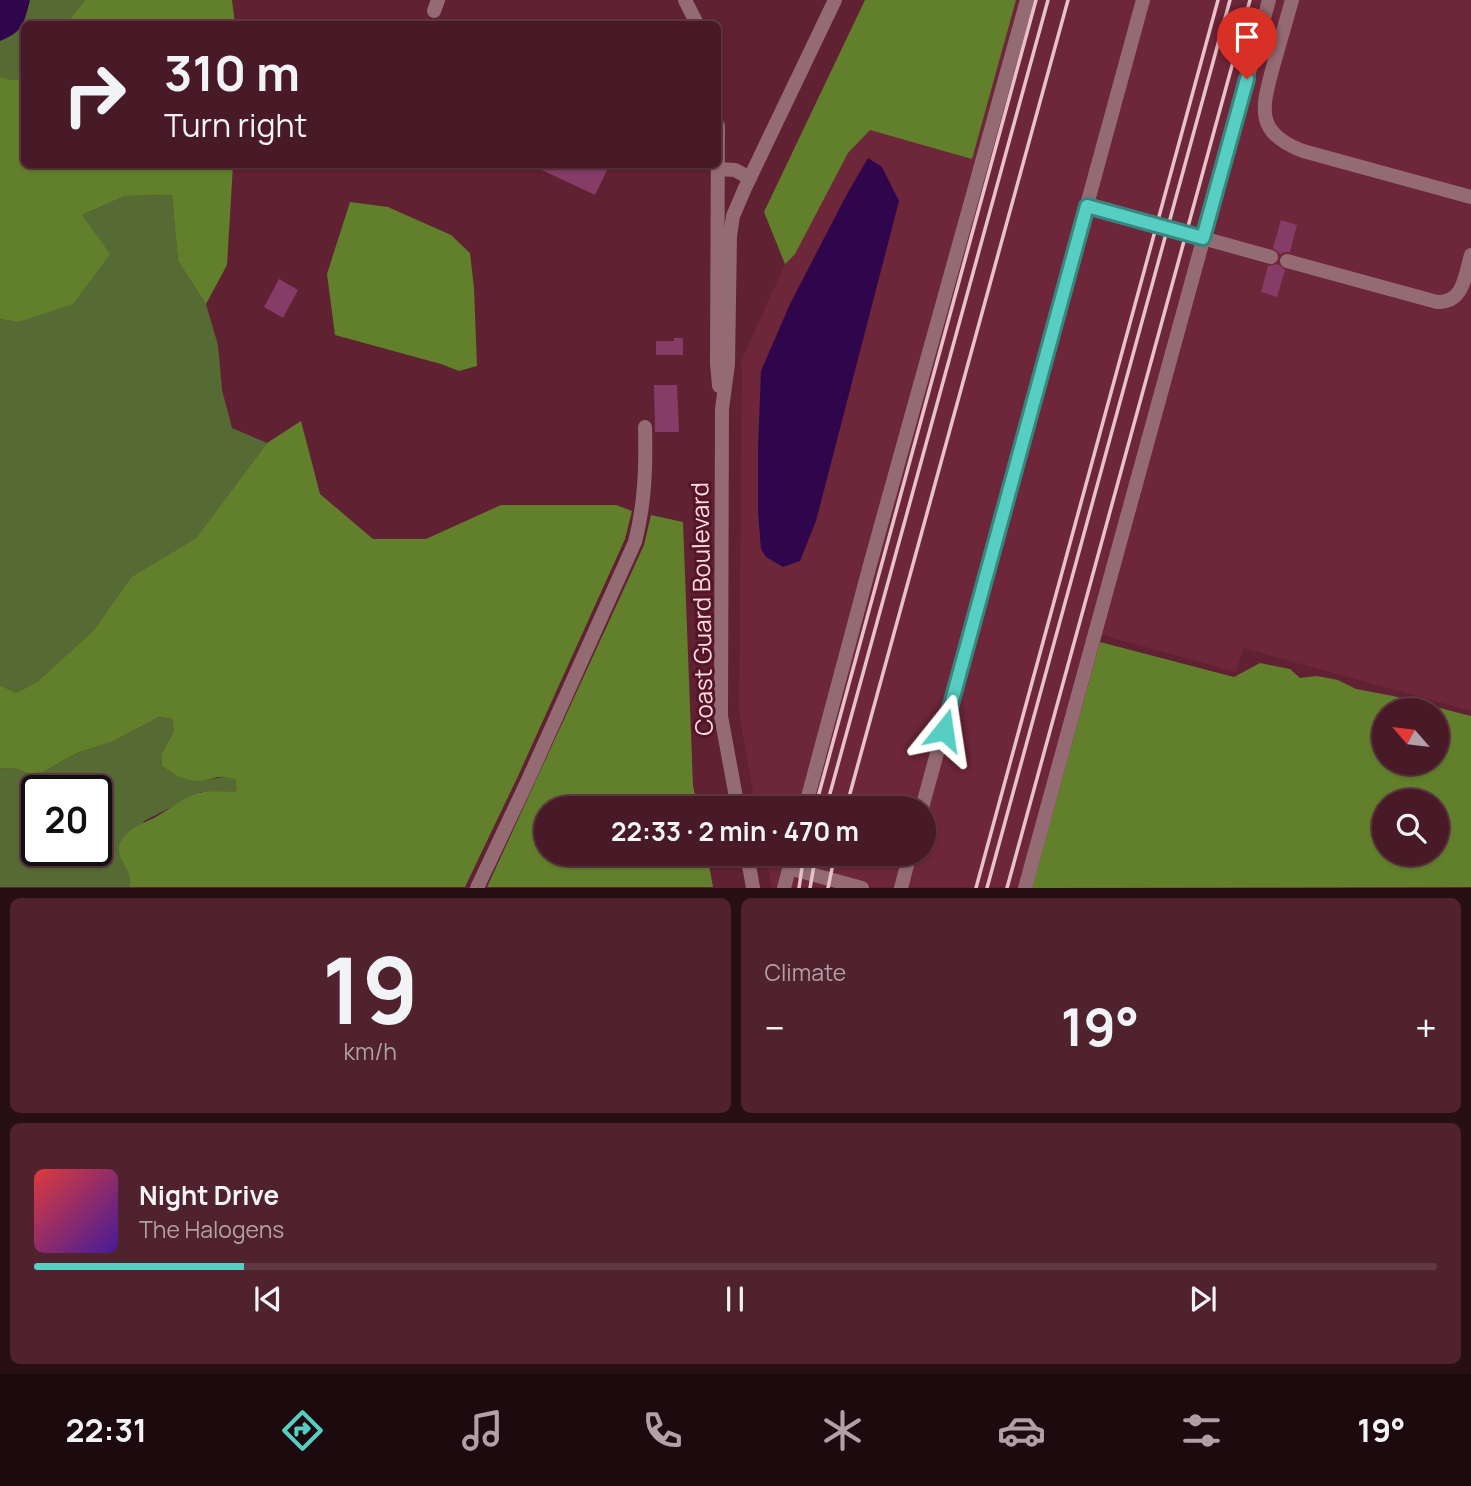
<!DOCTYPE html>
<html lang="en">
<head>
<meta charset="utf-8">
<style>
	:root { --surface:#481926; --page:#4f222e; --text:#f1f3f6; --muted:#b1a0a7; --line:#603843; --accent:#57cec2 }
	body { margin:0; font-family:Manrope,sans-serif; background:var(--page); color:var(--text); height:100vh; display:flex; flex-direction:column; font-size:26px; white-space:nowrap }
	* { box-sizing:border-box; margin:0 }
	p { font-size:23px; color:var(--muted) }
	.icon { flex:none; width:38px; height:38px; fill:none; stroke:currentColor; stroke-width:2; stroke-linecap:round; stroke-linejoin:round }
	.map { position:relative; height:888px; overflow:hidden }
	.details { display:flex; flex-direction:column; gap:10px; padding:10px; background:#280e15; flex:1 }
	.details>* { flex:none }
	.top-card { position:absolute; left:21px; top:21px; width:700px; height:147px; border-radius:10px; box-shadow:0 2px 5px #0004,0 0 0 2px var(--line); background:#481926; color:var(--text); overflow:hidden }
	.needle { width:46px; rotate:298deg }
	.tools { position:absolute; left:1372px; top:698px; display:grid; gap:14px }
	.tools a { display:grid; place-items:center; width:77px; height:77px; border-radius:50%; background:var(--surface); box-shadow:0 2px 5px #0004,0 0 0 2px var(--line); font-size:35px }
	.speed { position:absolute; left:21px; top:775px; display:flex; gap:14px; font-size:35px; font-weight:700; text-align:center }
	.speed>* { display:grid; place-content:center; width:91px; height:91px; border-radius:50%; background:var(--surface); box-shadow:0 2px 5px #0004,0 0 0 2px var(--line); line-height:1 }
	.speed .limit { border:4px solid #111; border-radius:10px; background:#fff; color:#111 }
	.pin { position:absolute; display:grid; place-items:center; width:60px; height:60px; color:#fff; margin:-72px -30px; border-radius:50% 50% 50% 0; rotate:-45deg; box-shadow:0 0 7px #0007 }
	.pin .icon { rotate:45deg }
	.me { position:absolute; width:77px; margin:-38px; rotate:15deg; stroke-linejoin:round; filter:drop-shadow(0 0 5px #0008) }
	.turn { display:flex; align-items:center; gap:24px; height:147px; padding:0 28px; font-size:32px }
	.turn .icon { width:91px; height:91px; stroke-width:2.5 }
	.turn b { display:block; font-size:49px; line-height:60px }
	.big { font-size:52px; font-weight:700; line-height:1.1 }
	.details .card { flex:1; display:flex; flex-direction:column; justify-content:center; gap:10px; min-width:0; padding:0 24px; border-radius:10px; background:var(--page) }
	.details .dial { align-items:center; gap:0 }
	.dial b { font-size:91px; line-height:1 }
	.song { display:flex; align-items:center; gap:21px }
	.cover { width:84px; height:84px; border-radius:10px; background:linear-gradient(135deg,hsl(0 70% 55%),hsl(260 70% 35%)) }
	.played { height:7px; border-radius:4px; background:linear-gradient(90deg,var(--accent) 15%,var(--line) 15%) }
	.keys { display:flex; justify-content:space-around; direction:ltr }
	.heat { display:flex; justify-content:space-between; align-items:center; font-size:38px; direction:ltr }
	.details .tiles { flex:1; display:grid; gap:10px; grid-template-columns:1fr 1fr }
	.card:last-child { grid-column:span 2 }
	.trip { position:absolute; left:534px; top:796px; width:402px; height:70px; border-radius:35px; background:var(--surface); box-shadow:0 2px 5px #0004,0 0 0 2px var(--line); font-weight:700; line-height:70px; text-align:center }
	.tabs { display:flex; height:112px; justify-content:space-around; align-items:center; background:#1d0a0f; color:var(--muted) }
	.tabs .icon { width:49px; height:49px }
	.tabs .selected { color:var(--accent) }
	.tabs b { font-size:32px; color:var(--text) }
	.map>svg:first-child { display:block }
</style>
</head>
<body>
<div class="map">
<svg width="1471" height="888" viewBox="0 0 1471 888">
	<rect width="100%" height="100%" fill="#602132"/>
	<path fill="#6e263a" d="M865 0H1471V711L1243 648 1236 672 1102 635 1033 887H772L765 854H924V808H756L739 713 742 366 740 364 785 264 764 212Z"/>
	<g fill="#566b34" fill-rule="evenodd">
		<path d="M0 0H85L66 24H24V78L12 80 0 77Z"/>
		<path d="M172 195 178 261 206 304 218 345 222 390 232 428 267 443 196 538 131 577 94 630 37 682 16 693 0 685V319L18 322 82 215 125 196Z"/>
		<path d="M159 717 172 719 174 731 162 753V766C177 778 193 782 212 779 223 777 223 776 234 778L238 791 201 792 144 821 122 861C127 869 134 878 129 887H0V768L18 769 30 774 43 772 77 753 114 741ZM37 791H96V850H37Z"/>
	</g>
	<g fill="#62802b" fill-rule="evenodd">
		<path d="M85 0H232L235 24H66Z"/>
		<path d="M865 0H1016L972 159 870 130 848 153 795 254 785 264 764 212Z"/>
		<path d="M0 77 12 80 24 78V164L233 165 227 265 206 304 178 261 172 195 125 196 82 215 110 254 73 304 18 322 0 319Z"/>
		<path d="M350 202 388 207 451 235 470 253 474 288 477 366 459 371 441 364 335 335 327 274Z"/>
		<path d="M301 421 320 494 373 539H426L501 505H616L632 511 625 539 518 776 465 887H129C135 872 117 862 119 847 120 843 122 840 124 837 131 827 146 822 156 817 170 809 183 797 199 793 211 790 225 792 237 791L235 779C220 775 219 777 206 780 189 783 175 776 162 766V753L174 731 172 719 159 717 114 741 77 753 43 772 30 774 18 769 0 768V685L16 693 37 682 94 630 131 577 196 538 267 443Z"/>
		<path d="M651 515 683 522 693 786 698 808H546V854H707L713 887H487L628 580 644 545Z"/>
		<path d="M1100 642 1234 677 1260 663 1290 669 1300 678 1317 676 1338 680 1356 689 1393 696 1471 716V887L1032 888ZM1384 710H1437V763H1384ZM1384 802H1437V854H1384Z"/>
	</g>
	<g fill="#2f054b">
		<path d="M0 0H30C24 23 23 32 0 41Z"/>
		<path d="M868 158 882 167 899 201 816 521 800 561 783 567 766 557 761 549 758 512V449L761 371 790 304 847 194Z"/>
	</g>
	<g fill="#873b67">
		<path d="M529 164H610L595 195Z"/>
		<path d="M1281 220 1297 225 1290 252H1285L1280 254 1273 248Z"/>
		<path d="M1278 264 1285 270 1277 297 1261 292 1268 266Z"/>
		<path d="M279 279 298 290 283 318 264 307Z"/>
		<path d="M674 338H683V355H656V341H674Z"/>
		<path d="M654 385H677L679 432H655Z"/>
	</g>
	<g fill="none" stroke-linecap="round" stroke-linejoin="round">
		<g stroke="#946b73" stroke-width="14">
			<path d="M685 0 697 24"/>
			<path d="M1292 0C1286 21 1280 42 1274 63 1263 105 1252 132 1303 151L1471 197"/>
			<path d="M434 11 438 0"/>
			<path d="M718 126 717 363 719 386"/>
			<path d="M718 169 735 170 750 178"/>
			<path d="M1087 206 1271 257"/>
			<path d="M1287 261 1437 302C1464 303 1465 275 1471 255"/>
			<path d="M738 808 721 716 722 409 728 364 730 236 733 216 745 188 835 0"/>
			<path d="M805 808 871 561 1027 0"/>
			<path d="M922 808 1143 0"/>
			<path d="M747 854 753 888"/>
			<path d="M789 868 862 888"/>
			<path d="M477 888 528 780 635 542C645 503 646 467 645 427"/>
			<path d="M784 888 793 854"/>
			<path d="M901 888 910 854"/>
			<path d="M1025 888 1269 0"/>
		</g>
		<g stroke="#e7c2c9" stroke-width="3.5">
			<path d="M815 808 1036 0"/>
			<path d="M826 808 1048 0"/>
			<path d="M846 808 1068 0"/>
			<path d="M799 888 804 854"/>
			<path d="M810 888 816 854"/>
			<path d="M828 888 835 854"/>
			<path d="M976 888 1218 0"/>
			<path d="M987 888 1230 0"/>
			<path d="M1007 888 1250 0"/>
		</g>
	</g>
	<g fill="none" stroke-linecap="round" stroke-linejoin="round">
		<defs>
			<path id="route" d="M944 730 1087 206 1203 238 1247 79"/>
		</defs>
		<use href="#route" stroke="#39867e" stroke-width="18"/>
		<use href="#route" stroke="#57cec2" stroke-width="12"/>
	</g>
	<g text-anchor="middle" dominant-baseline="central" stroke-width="6" stroke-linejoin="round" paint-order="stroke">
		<g font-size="24" fill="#fcdbe1" stroke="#541528">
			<text transform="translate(701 609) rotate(-91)">Coast Guard Boulevard</text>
		</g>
	</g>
</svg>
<div class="tools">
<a><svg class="needle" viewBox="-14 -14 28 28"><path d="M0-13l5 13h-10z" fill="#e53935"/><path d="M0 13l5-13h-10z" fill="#b1a0a7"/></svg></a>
<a><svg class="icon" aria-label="search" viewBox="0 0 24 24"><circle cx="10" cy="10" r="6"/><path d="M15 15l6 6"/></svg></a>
</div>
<div class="speed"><div class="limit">20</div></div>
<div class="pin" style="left:1247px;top:79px;background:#d93025"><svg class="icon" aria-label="arrive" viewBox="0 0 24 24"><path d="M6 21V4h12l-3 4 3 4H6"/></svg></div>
<svg class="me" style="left:944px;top:730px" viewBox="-20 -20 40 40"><path d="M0-17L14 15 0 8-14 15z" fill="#57cec2" stroke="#fff" stroke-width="4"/></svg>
<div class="trip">22:33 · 2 min · 470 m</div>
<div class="top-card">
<div class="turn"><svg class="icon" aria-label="right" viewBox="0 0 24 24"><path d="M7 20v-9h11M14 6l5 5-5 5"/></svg><div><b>310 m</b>Turn right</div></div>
</div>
</div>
<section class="details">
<div class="tiles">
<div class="card dial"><b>19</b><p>km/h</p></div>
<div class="card"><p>Climate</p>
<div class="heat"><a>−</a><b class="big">19°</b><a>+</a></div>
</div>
<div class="card">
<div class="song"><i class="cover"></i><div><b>Night Drive</b><p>The Halogens</p></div></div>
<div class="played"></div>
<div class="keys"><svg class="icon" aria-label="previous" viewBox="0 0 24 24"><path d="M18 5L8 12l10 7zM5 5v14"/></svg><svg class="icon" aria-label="pause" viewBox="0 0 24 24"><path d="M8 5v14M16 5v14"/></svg><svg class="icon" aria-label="next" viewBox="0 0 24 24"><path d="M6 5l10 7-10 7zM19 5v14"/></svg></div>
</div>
</div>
</section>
<nav class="tabs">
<b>22:31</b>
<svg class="icon selected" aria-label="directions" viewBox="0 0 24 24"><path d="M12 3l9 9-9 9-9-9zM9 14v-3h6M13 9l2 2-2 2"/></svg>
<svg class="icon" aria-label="music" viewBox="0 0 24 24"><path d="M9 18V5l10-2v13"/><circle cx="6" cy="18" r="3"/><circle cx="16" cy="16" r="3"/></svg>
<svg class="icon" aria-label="phone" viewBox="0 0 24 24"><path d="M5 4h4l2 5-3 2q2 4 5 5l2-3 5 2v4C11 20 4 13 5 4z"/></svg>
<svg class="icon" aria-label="climate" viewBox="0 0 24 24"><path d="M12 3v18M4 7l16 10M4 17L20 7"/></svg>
<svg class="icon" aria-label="car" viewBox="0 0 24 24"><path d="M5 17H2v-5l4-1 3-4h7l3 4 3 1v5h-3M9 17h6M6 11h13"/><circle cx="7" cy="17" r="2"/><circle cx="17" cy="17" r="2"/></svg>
<svg class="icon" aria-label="filters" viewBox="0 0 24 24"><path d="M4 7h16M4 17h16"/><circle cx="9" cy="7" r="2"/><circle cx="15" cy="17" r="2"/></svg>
<b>19°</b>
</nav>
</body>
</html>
